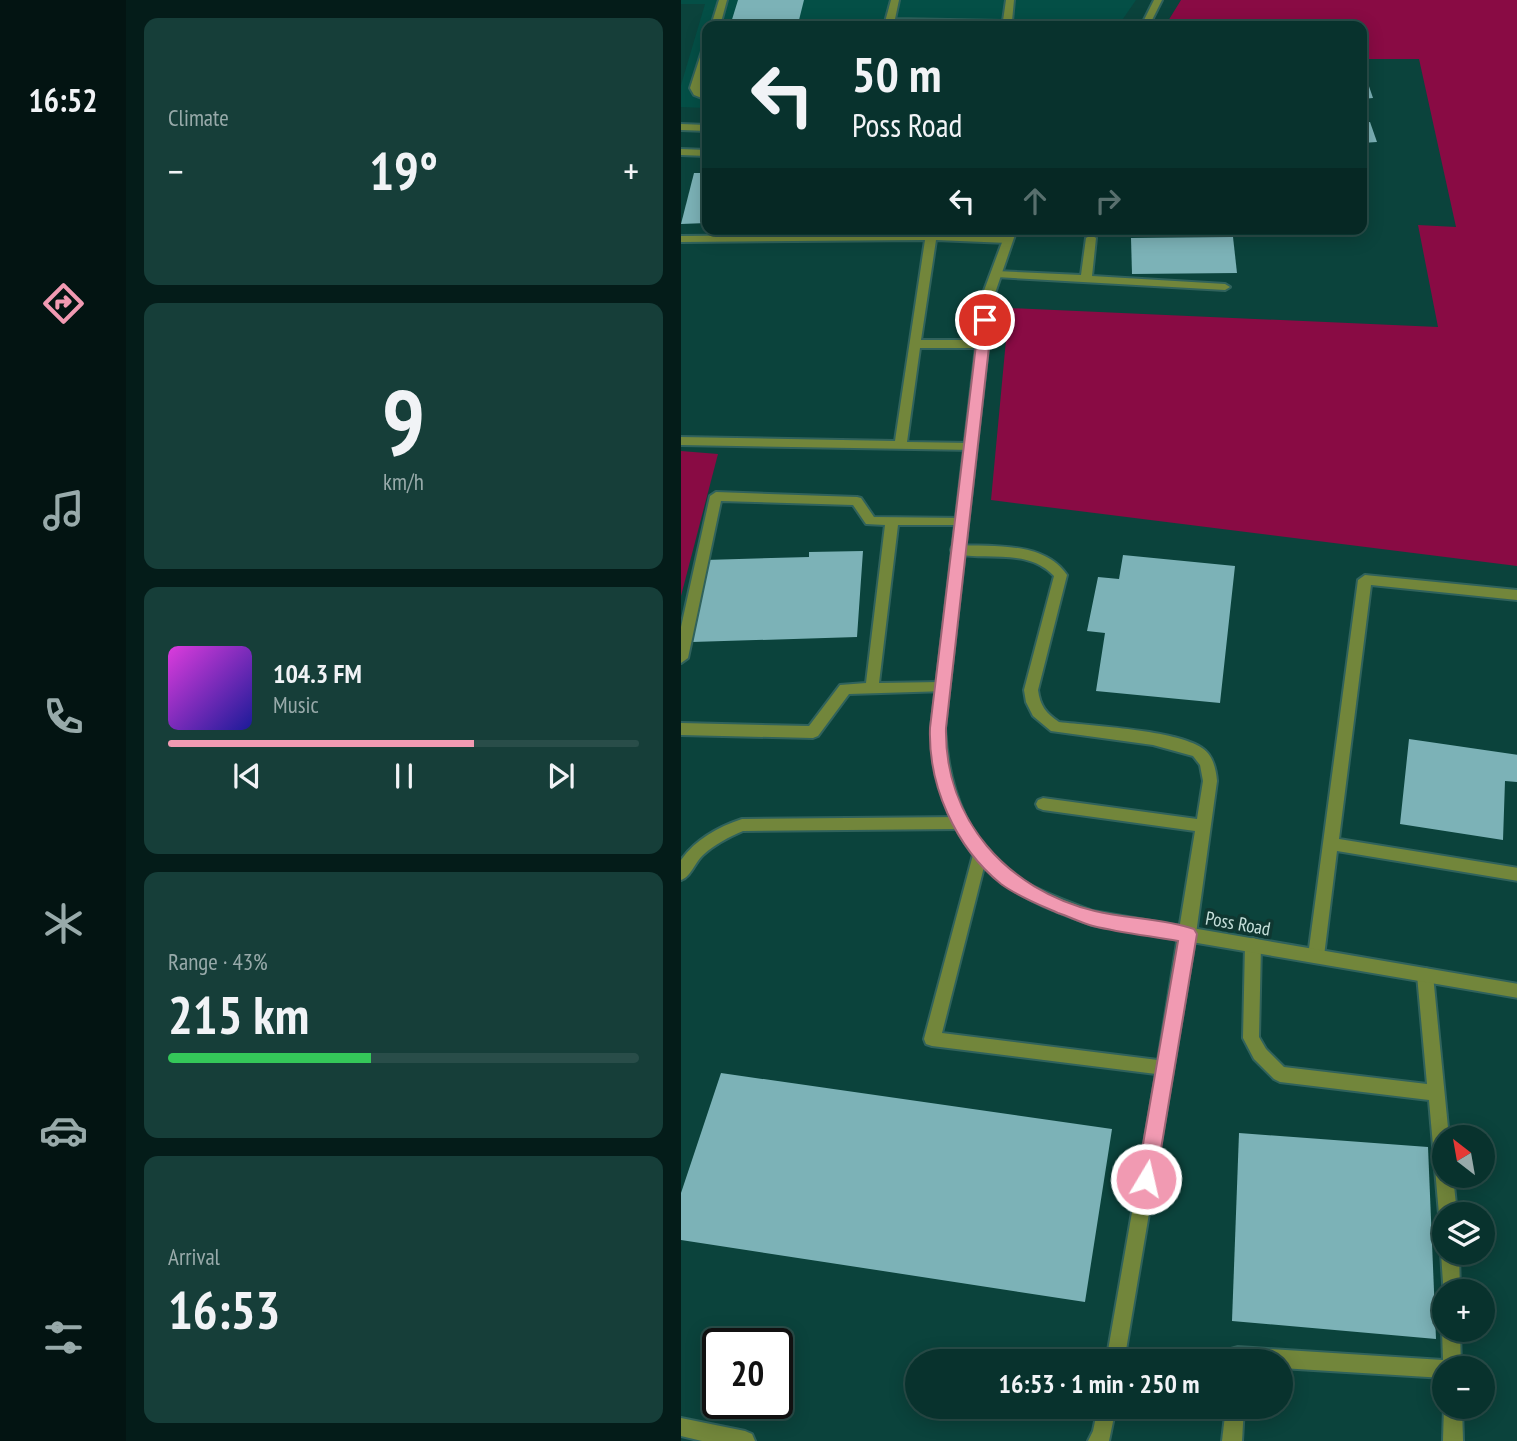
<!DOCTYPE html>
<html lang="en">
<head>
<meta charset="utf-8">
<style>
	:root { --surface:#08322d; --page:#163e39; --text:#f1f3f6; --muted:#98aaaa; --line:#294d49; --accent:#f19ab2 }
	body { margin:0; font-family:"PT Sans Narrow",sans-serif; background:var(--page); color:var(--text); height:100vh; display:flex; flex-direction:column; font-size:26px; white-space:nowrap }
	* { box-sizing:border-box; margin:0 }
	p { font-size:23px; color:var(--muted) }
	.icon { flex:none; width:38px; height:38px; fill:none; stroke:currentColor; stroke-width:2; stroke-linecap:round; stroke-linejoin:round }
	.map { position:relative; flex:1; overflow:hidden }
	.details { display:flex; flex-direction:column; gap:18px; padding:18px; background:#041c19; width:555px }
	.details>* { flex:none }
	.guide { position:absolute; left:21px; top:21px; width:665px; height:214px; border-radius:14px; box-shadow:0 4px 18px #0003,0 0 0 2px var(--line); background:#08322d; color:var(--text); overflow:hidden }
	.needle { width:46px; rotate:329deg }
	.fabs { position:absolute; left:751px; top:1125px; display:grid; gap:14px }
	.fabs a { display:grid; place-items:center; width:63px; height:63px; border-radius:50%; background:var(--surface); box-shadow:0 4px 18px #0003,0 0 0 2px var(--line); font-size:35px }
	.speed { position:absolute; left:21px; top:1328px; display:flex; gap:14px; font-size:35px; font-weight:700; text-align:center }
	.speed>* { display:grid; place-content:center; width:91px; height:91px; border-radius:50%; background:var(--surface); box-shadow:0 4px 18px #0003,0 0 0 2px var(--line); line-height:1 }
	.speed .limit { border:4px solid #111; border-radius:10px; background:#fff; color:#111 }
	.pin { position:absolute; display:grid; place-items:center; width:60px; height:60px; color:#fff; margin:-30px; border:4px solid #fff; border-radius:50%; box-shadow:0 2px 7px #0007 }
	.me { position:absolute; width:77px; margin:-38px; rotate:9deg; stroke-linejoin:round; filter:drop-shadow(0 0 5px #0008) }
	.turn { display:flex; align-items:center; gap:24px; height:147px; padding:0 35px; font-size:32px }
	.turn .icon { width:91px; height:91px; stroke-width:2.5 }
	.turn b { display:block; font-size:49px; line-height:60px }
	.lanes { display:flex; align-items:center; height:66px; padding:0 35px; background:#0003; justify-content:center; gap:35px; direction:ltr }
	.lanes .off { opacity:.35 }
	.big { font-size:52px; font-weight:700; line-height:1.1 }
	.details .tile { flex:1; display:flex; flex-direction:column; justify-content:center; gap:10px; min-width:0; padding:0 24px; border-radius:14px; background:var(--page) }
	.details .dial { align-items:center; gap:0 }
	.dial b { font-size:91px; line-height:1 }
	.song { display:flex; align-items:center; gap:21px }
	.cover { width:84px; height:84px; border-radius:10px; background:linear-gradient(135deg,hsl(300 70% 55%),hsl(240 70% 35%)) }
	.played { height:7px; border-radius:4px; background:linear-gradient(90deg,var(--accent) 65%,var(--line) 65%) }
	.keys { display:flex; justify-content:space-around; direction:ltr }
	.heat { display:flex; justify-content:space-between; align-items:center; font-size:38px; direction:ltr }
	.charge { height:10px; border-radius:5px; background:linear-gradient(90deg,#34c759 43%,var(--line) 0) }
	.trip { position:absolute; left:224px; top:1349px; width:388px; height:70px; border-radius:35px; background:var(--surface); box-shadow:0 4px 18px #0003,0 0 0 2px var(--line); font-weight:700; line-height:70px; text-align:center }
	main { display:flex; flex:1; min-height:0 }
	.tabs { display:flex; flex-direction:column; width:126px; justify-content:space-around; align-items:center; background:#031412; color:var(--muted) }
	.tabs .icon { width:49px; height:49px }
	.tabs .selected { color:var(--accent) }
	.tabs b { font-size:32px; color:var(--text) }
	.map>svg:first-child { display:block }
</style>
</head>
<body>
<main>
<nav class="tabs">
<b>16:52</b>
<svg class="icon selected" aria-label="directions" viewBox="0 0 24 24"><path d="M12 3l9 9-9 9-9-9zM9 14v-3h6M13 9l2 2-2 2"/></svg>
<svg class="icon" aria-label="music" viewBox="0 0 24 24"><path d="M9 18V5l10-2v13"/><circle cx="6" cy="18" r="3"/><circle cx="16" cy="16" r="3"/></svg>
<svg class="icon" aria-label="phone" viewBox="0 0 24 24"><path d="M5 4h4l2 5-3 2q2 4 5 5l2-3 5 2v4C11 20 4 13 5 4z"/></svg>
<svg class="icon" aria-label="climate" viewBox="0 0 24 24"><path d="M12 3v18M4 7l16 10M4 17L20 7"/></svg>
<svg class="icon" aria-label="car" viewBox="0 0 24 24"><path d="M5 17H2v-5l4-1 3-4h7l3 4 3 1v5h-3M9 17h6M6 11h13"/><circle cx="7" cy="17" r="2"/><circle cx="17" cy="17" r="2"/></svg>
<svg class="icon" aria-label="filters" viewBox="0 0 24 24"><path d="M4 7h16M4 17h16"/><circle cx="9" cy="7" r="2"/><circle cx="15" cy="17" r="2"/></svg>
</nav>
<section class="details">
<div class="tile"><p>Climate</p>
<div class="heat"><a>−</a><b class="big">19°</b><a>+</a></div>
</div>
<div class="tile dial"><b>9</b><p>km/h</p></div>
<div class="tile">
<div class="song"><i class="cover"></i><div><b>104.3 FM</b><p>Music</p></div></div>
<div class="played"></div>
<div class="keys"><svg class="icon" aria-label="previous" viewBox="0 0 24 24"><path d="M18 5L8 12l10 7zM5 5v14"/></svg><svg class="icon" aria-label="pause" viewBox="0 0 24 24"><path d="M8 5v14M16 5v14"/></svg><svg class="icon" aria-label="next" viewBox="0 0 24 24"><path d="M6 5l10 7-10 7zM19 5v14"/></svg></div>
</div>
<div class="tile"><p>Range · 43%</p><b class="big">215 km</b><div class="charge"></div></div>
<div class="tile"><p>Arrival</p><b class="big">16:53</b></div>
</section>
<div class="map">
<svg width="837" height="1441" viewBox="0 0 837 1441">
	<rect width="100%" height="100%" fill="#0b433c"/>
	<path fill="#044f46" d="M0 0H455L437 26H26V108L0 107V85L24 4H0Z"/>
	<g fill="#890b44">
		<path d="M500 0H836V566L310 500 328 308 757 327 737 225 775 227 738 59H681V26H484Z"/>
		<path d="M0 451 37 454 0 596Z"/>
	</g>
	<g fill="#7cb2b7">
		<path d="M57 0H123L117 24 120 26H49Z"/>
		<path d="M681 66 692 98 681 99Z"/>
		<path d="M689 122 696 142 681 143V123Z"/>
		<path d="M13 173H26V223L0 224Z"/>
		<path d="M552 237 556 273 451 274 450 238Z"/>
		<path d="M182 551 176 637 11 642 24 560 128 557V552Z"/>
		<path d="M442 555 554 566 539 703 415 691 424 633 406 631 417 577 438 579Z"/>
		<path d="M728 739 837 755V782L824 781 822 840 719 824Z"/>
		<path d="M40 1073 431 1129 404 1302 0 1240V1193Z"/>
		<path d="M558 1133 747 1147 755 1339 551 1321Z"/>
	</g>
	<g fill="none" stroke-linecap="round" stroke-linejoin="round">
		<defs>
			<g id="service">
				<path d="M38 0H46L39 26H30Z"/>
				<path d="M210 0H218L214 19 322 21 325 0H333L331 21 464 23 469 26 209 25 204 22Z"/>
				<path d="M26 48V65L19 88 20 91 26 94V100L13 95 9 88 21 51Z"/>
				<path d="M0 149 26 150V156L0 155Z"/>
				<path d="M247 229H255L256 234 327 237 332 240 327 243 255 240 240 340H301L307 344 301 348H239L226 442 289 443 295 447 293 450 0 445V437L214 441 244 240 0 242V236L245 234Z"/>
				<path d="M410 235 415 238 411 276 544 284 549 287 544 290 315 277 310 274 315 271 400 275 405 238Z"/>
				<path d="M35 492 176 497 180 498 193 517 284 518 286 521 284 524 280 525H217L198 683 261 682 268 687 266 691 168 694 137 736 132 738 0 735V723L128 726 159 685 185 683 204 525 185 524 172 505 40 501 7 658 0 663V627L29 496Z"/>
				<path d="M276 545C312 547 363 541 386 575L357 690C359 706 365 713 378 722 412 726 495 730 521 748 532 755 535 769 536 781L515 934 443 1362H425L475 1074 251 1046 245 1044 243 1039 293 851 295 847 300 845 305 847 307 851 261 1033 477 1060 514 831 362 810 357 808 355 804 357 800 362 798 516 819 522 781 519 765 512 756 472 745 370 731 352 716 345 702 343 690 373 576C346 547 306 562 271 553L270 550 271 547Z"/>
				<path d="M684 575 837 590V600L690 585 658 839 837 868V881L656 851 643 956 641 961 635 963 629 961 627 956 677 580Z"/>
				<path d="M280 817 285 819 287 823 285 827 280 829 62 831C48 837 34 844 22 855 14 862 10 877 0 880V860C15 839 37 827 61 819Z"/>
				<path d="M572 938 578 940 580 945 578 1037 585 1049 603 1067 746 1084 736 975 738 970 744 968 750 970 752 975 768 1138H763V1176H772L776 1214H763V1221L758 1214 748 1100 599 1082 593 1079 573 1059 562 1038 564 945 566 940Z"/>
				<path d="M763 1247V1253H778L779 1292H763V1297L760 1253Z"/>
				<path d="M763 1325V1330H779L780 1368H763V1378L600 1368V1362H548L550 1349 557 1347 762 1360 761 1330Z"/>
				<path d="M763 1406 781 1407 782 1441H762Z"/>
				<path d="M417 1407H435L428 1441H407L412 1431Z"/>
				<path d="M545 1407H563L561 1441H541Z"/>
				<path d="M0 1418 64 1431 71 1434 74 1441H21L0 1436Z"/>
			</g>
			<g id="minor">
				<path d="M473 0H481L468 26H460Z"/>
				<path d="M0 124 26 125V131L0 130Z"/>
				<path d="M326 229H336L313 296 264 728C267 788 288 848 342 881 364 894 388 902 412 911L837 984V998L411 925C381 914 349 903 323 884 273 848 252 787 250 728L301 296Z"/>
			</g>
		</defs>
		<use href="#service" stroke="#30625c" stroke-width="4"/>
		<use href="#minor" stroke="#30625c" stroke-width="4"/>
		<use href="#service" fill="#72863b" fill-rule="evenodd"/>
		<use href="#minor" fill="#72863b" fill-rule="evenodd"/>
	</g>
	<path fill="#f19ab2" stroke="#9d6474" stroke-width="2" d="M304 316 311 320 265 728C263 819 326 890 414 911 446 919 482 918 513 929L516 934 475 1179 472 1186 465 1188 458 1186 456 1179 497 941C469 936 440 933 412 926 401 923 389 917 377 913 359 905 336 896 320 884 274 847 247 785 249 728L298 320Z"/>
	<g text-anchor="middle" dominant-baseline="central" stroke-width="7" stroke-linejoin="round" paint-order="stroke">
		<g font-size="19" fill="#c6e0db" stroke="#0f3731">
			<text transform="translate(557 923) rotate(10)">Poss Road</text>
		</g>
	</g>
</svg>
<div class="fabs">
<a><svg class="needle" viewBox="-14 -14 28 28"><path d="M0-13l5 13h-10z" fill="#e53935"/><path d="M0 13l5-13h-10z" fill="#98aaaa"/></svg></a>
<a><svg class="icon" aria-label="layers" viewBox="0 0 24 24"><path d="M12 4l9 5-9 5-9-5zM3 14l9 5 9-5"/></svg></a>
<a>+</a>
<a>−</a>
</div>
<div class="speed"><div class="limit">20</div></div>
<div class="pin" style="left:304px;top:320px;background:#d93025"><svg class="icon" aria-label="arrive" viewBox="0 0 24 24"><path d="M6 21V4h12l-3 4 3 4H6"/></svg></div>
<svg class="me" style="left:465px;top:1179px" viewBox="-20 -20 40 40"><circle r="17" fill="#f19ab2" stroke="#fff" stroke-width="3"/><path d="M0-11L8 9 0 5-8 9z" fill="#fff"/></svg>
<div class="trip">16:53 · 1 min · 250 m</div>
<div class="guide">
<div class="turn"><svg class="icon" aria-label="left" viewBox="0 0 24 24"><path d="M17 20v-9H6M10 6l-5 5 5 5"/></svg><div><b>50 m</b>Poss Road</div></div>
<div class="lanes"><svg class="icon" aria-label="left" viewBox="0 0 24 24"><path d="M17 20v-9H6M10 6l-5 5 5 5"/></svg><svg class="icon off" aria-label="ahead" viewBox="0 0 24 24"><path d="M12 20V5M6 11l6-6 6 6"/></svg><svg class="icon off" aria-label="right" viewBox="0 0 24 24"><path d="M7 20v-9h11M14 6l5 5-5 5"/></svg></div>
</div>
</div>
</main>
</body>
</html>
